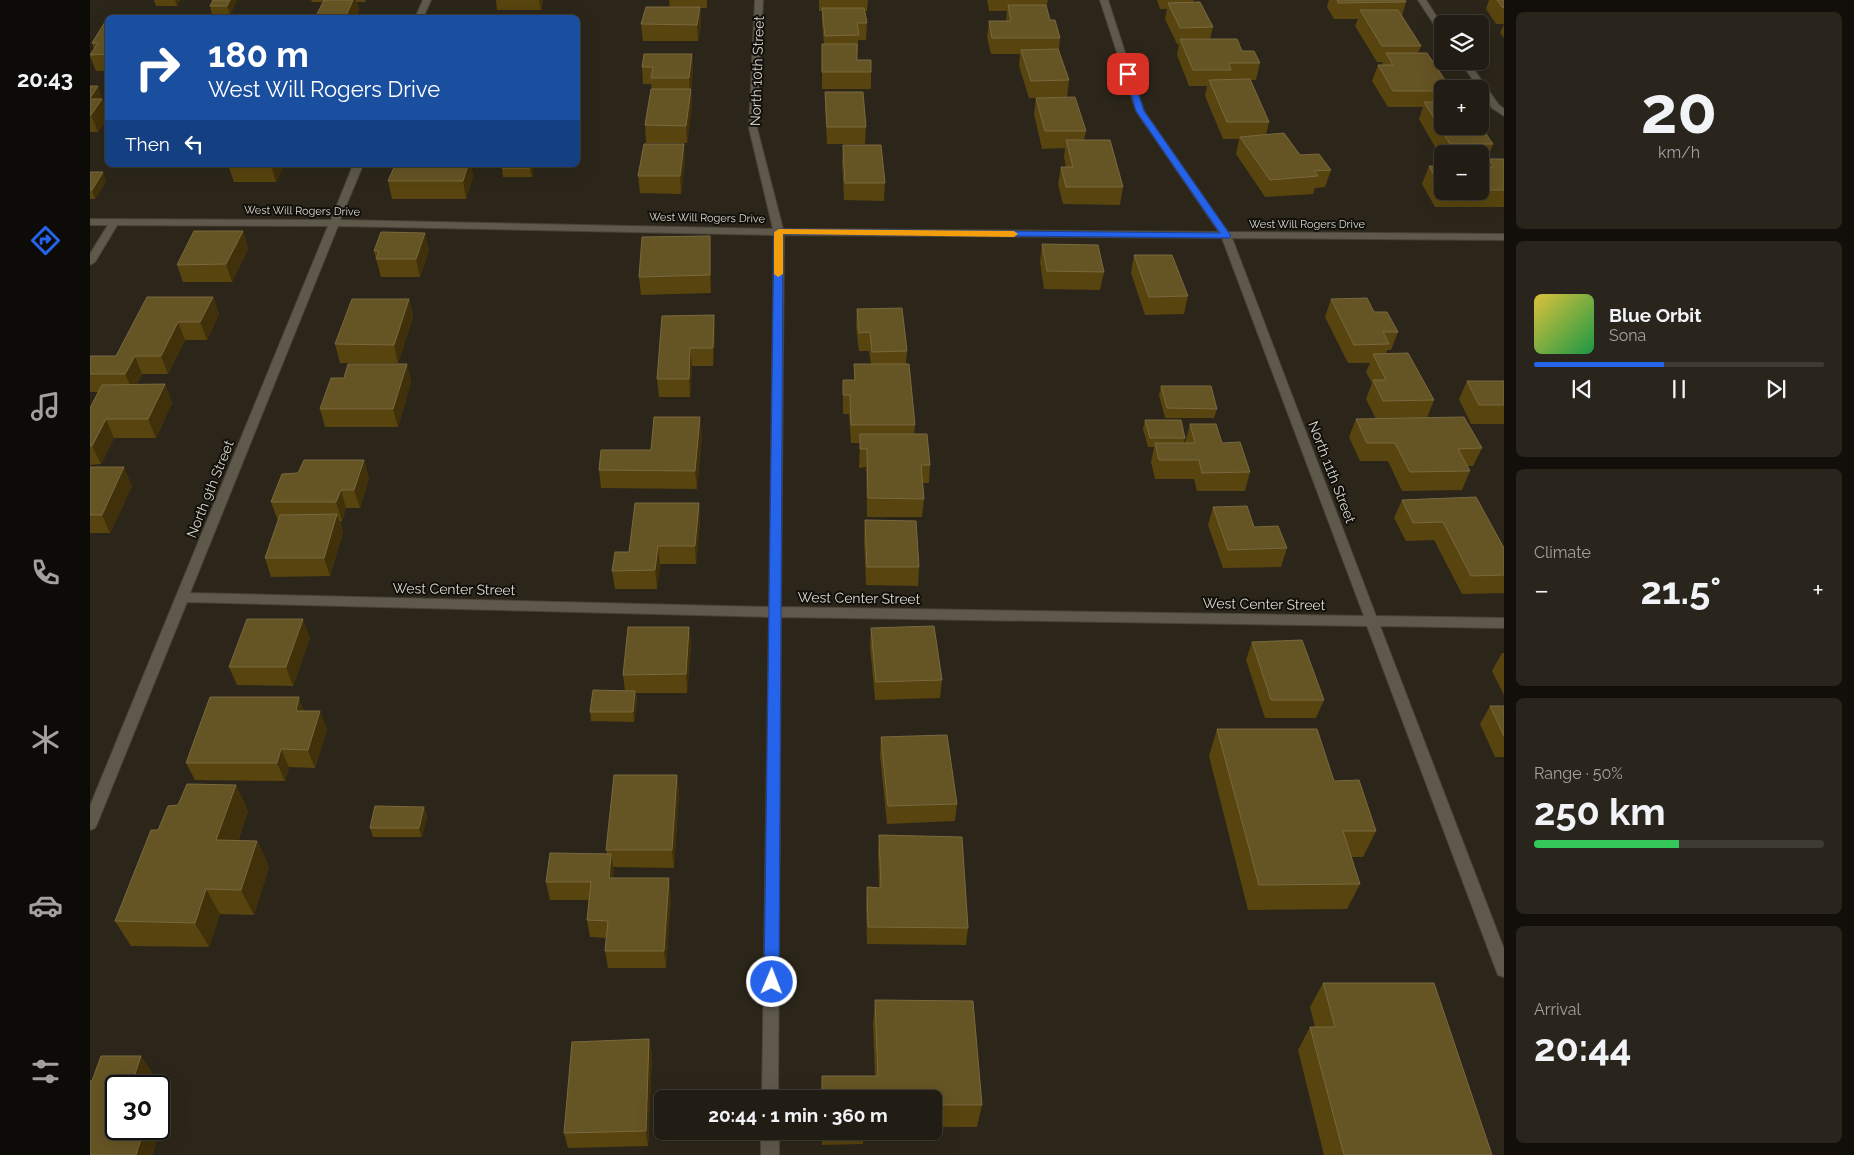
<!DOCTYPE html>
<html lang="en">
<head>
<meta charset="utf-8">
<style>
	:root { --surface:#211c14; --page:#29251d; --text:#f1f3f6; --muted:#a2a1a0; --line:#3e3a34; --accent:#2563eb }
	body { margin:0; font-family:Raleway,sans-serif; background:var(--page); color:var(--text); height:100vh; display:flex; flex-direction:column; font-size:19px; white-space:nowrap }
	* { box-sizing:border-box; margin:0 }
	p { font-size:16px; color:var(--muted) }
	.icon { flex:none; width:28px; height:28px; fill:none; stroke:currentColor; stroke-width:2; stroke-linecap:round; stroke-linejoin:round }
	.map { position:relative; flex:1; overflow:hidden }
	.panel { display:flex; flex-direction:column; gap:12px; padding:12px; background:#120f0b; width:350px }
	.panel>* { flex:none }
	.hud { position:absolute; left:15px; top:15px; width:475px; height:152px; border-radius:8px; box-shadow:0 5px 20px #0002,0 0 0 1px var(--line); background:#1a4fa0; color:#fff; overflow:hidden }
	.buttons { position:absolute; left:1344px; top:15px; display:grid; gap:10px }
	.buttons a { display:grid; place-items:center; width:55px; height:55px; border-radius:8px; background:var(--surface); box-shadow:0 5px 20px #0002,0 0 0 1px var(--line); font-size:25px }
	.speed { position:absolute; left:15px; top:1075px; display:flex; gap:10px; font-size:25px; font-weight:700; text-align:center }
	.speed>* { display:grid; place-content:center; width:65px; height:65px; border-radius:50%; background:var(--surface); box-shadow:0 5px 20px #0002,0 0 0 1px var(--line); line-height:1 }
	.speed .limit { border:2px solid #111; border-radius:8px; background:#fff; color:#111 }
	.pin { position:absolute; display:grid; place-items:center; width:42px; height:42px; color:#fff; margin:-21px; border-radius:10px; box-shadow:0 2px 8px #0006 }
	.me { position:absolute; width:55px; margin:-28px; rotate:1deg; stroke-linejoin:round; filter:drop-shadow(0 0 4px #0008) }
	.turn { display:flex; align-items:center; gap:18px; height:105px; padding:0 20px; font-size:22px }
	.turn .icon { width:65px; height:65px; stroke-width:2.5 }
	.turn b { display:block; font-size:35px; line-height:42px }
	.then { display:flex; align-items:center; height:48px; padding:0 20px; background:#0003; gap:10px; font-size:19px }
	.big { font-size:38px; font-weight:700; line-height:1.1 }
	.panel .tile { flex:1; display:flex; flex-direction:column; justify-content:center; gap:8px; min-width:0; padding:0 18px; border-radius:8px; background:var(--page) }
	.panel .dial { align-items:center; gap:0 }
	.dial b { font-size:65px; line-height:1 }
	.song { display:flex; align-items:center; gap:15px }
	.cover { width:60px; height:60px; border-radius:8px; background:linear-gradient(135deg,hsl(50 70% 55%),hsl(140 70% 35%)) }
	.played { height:5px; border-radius:2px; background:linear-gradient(90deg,var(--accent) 45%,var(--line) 45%) }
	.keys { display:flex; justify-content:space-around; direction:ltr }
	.heat { display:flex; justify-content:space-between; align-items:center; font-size:28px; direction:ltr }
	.charge { height:8px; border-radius:4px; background:linear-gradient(90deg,#34c759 50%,var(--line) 0) }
	.trip { position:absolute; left:564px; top:1090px; width:288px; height:50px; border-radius:8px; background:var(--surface); box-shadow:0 5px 20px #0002,0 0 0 1px var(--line); font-weight:700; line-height:50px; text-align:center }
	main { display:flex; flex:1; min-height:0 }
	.tabs { display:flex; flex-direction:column; width:90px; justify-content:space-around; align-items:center; background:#0d0b08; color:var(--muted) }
	.tabs .icon { width:35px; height:35px }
	.tabs .active { color:var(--accent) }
	.tabs b { font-size:22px; color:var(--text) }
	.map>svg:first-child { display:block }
</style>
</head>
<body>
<main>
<nav class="tabs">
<b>20:43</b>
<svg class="icon active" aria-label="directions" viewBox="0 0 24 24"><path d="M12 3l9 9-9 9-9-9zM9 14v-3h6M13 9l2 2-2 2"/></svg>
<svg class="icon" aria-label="music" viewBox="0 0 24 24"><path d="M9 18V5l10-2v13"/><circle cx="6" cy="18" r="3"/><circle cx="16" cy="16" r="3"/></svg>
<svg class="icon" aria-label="phone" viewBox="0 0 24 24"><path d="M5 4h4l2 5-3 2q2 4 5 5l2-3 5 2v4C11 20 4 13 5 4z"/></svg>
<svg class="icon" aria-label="climate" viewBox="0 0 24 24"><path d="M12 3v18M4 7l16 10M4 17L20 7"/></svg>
<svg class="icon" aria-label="car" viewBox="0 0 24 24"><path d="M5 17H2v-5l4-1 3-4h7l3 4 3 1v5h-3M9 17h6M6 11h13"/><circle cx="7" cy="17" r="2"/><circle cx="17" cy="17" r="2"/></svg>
<svg class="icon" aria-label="filters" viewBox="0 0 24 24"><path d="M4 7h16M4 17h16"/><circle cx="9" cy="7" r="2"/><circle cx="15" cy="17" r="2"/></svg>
</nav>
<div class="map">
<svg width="1414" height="1155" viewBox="0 0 1414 1155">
	<rect width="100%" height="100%" fill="#2c261a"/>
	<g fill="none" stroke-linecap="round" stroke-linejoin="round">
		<defs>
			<path id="service" d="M24 219 29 222 5 262 0 265V254L21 220Z"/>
			<g id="minor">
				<path d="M333 0H341L333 18H325Z"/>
				<path d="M665 0H673L667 128 693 229 1129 232 1046 111 1010 0H1018L1054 111 1138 232 1414 234V240L1142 238 1286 616 1414 618V628L1290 626 1414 949V977L1408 975 1406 970 1277 626 691 617 688 1099H672L679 617 97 602 7 824 5 828 0 830V806L238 226 0 225V219L241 220 263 165H273L250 220 683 229 659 128ZM248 226 684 235 679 607 100 593ZM694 235 1132 238 1274 616 691 607Z"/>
				<path d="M1328 0H1336L1352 25V32H1349Z"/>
				<path d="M1370 61H1378L1408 104 1414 109V116L1402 108Z"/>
				<rect x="671" y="1131" width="18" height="24"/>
			</g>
		</defs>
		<use href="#service" stroke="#48433a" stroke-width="2"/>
		<use href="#minor" stroke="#48433a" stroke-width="2"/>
		<use href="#service" fill="#5f594b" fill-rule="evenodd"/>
		<use href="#minor" fill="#5f594b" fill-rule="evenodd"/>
	</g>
	<g fill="#57440f">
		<path d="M64 0H90L87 6H66Z"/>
		<path d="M147 0 140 14H122L120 6Z"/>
		<path d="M221 0H276L275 2H267L269 11 233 2H222Z"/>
		<path d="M406 0H453L451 10H407Z"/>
		<path d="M579 0H617V8H610L611 23 608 41H553L551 24 580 7Z"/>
		<path d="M729 0H778L777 11H775L777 23 776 40H768V52H767V60L781 72V89H732V44H734L732 24V11H729Z"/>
		<path d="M897 0H958L956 8 960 20 970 38 969 50 979 80 977 97 939 98 929 66 930 54H901L897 37 899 21H916L917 11H899Z"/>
		<path d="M1067 0H1104L1103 2 1123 27 1120 39 1152 51 1170 63 1166 80H1160L1179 122 1176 135 1210 155 1241 170 1235 187 1225 188 1223 194 1175 197 1146 154 1149 139H1133L1115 96 1117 86H1099L1087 55 1089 44H1087L1075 19 1077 9H1070Z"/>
		<path d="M1239 0H1315L1316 2 1312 16 1331 46 1328 53 1352 89V126L1403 144 1396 161H1390V154H1352V159L1329 119 1333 107H1298L1282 81 1288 65H1292L1293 62H1287L1265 26 1268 19H1244L1237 7Z"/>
		<path d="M1399 0H1414V38L1410 33 1414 24H1406L1396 9Z"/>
		<path d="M18 22V71H6L0 56V54L4 49 2 43Z"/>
		<path d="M602 54 603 70 601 90 602 106 597 143H556L555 125 562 89 561 84H553L552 67Z"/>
		<path d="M0 86 15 103 14 104 18 113V117L8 132H0Z"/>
		<path d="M735 92 776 127 775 144H737L735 109Z"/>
		<path d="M946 98 996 131 994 140 1033 187 1030 205 973 204 968 184 971 167H976L974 157 975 148 952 149 944 114Z"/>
		<path d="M753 145 795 183 794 201 754 200 752 162Z"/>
		<path d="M1399 159H1414V207H1345L1332 184 1339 166 1352 167V191H1390V167H1396Z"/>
		<path d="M595 161 591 194 550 193 548 176Z"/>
		<path d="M138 165H194L186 182H144Z"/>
		<path d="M305 165H381L383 176 376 199H302L298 181Z"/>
		<path d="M444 165 442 177H413L412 168Z"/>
		<path d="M0 172 16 181 5 199H0Z"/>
		<path d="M153 231 158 249 142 282H93L87 265Z"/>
		<path d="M952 244 1014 272 1010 290 954 289 950 262Z"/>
		<path d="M339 250 330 277H291L284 251Z"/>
		<path d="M621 254V293L551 295 549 277Z"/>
		<path d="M1044 255 1098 296 1094 314 1055 315 1041 273Z"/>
		<path d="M123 297 129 314 117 340H95L78 374H52L47 384H75L82 403 66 438H24L11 464 0 465V408L8 392H0V356H26Z"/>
		<path d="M319 299 323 317 308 363H250L245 344Z"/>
		<path d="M1241 299 1284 312 1308 332 1301 350H1297L1296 354 1344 400 1337 418 1392 448 1383 466H1378L1380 471 1372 490 1312 491 1298 461H1270L1259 437 1266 419H1286L1276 399 1282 383 1276 372 1280 363H1258L1235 317Z"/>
		<path d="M767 309 817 351 816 364 825 425 824 434 840 465 839 483H833L834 499 832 517H777L776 467 769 468 770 443H761L759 414H753V380H764V364H781L779 351H769L766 327Z"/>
		<path d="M624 315 625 333 623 366H602L600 397H569L567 379Z"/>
		<path d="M317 364 321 382 308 427H235L230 409Z"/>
		<path d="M1377 381H1414V424H1381L1369 399Z"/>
		<path d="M1071 386 1127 409 1124 418H1075L1069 395Z"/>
		<path d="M1055 420 1095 438 1094 443H1095L1100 424 1132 443 1160 472 1155 491H1107L1104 479H1065L1061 462 1064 447H1058L1053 429Z"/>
		<path d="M612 436 607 489 511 488 509 470 561 450Z"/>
		<path d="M274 460 279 478 270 508H256L252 521H250L253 532 240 576 181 577 175 558 188 521 181 502 208 473Z"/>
		<path d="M0 467 42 486 20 533H0Z"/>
		<path d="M1312 500 1414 548V593L1372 594 1344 540 1316 541 1304 518Z"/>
		<path d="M609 503 610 522 606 564H570L567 589H525L522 571 539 552Z"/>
		<path d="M1123 507 1164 527 1197 548 1191 567 1133 568 1118 525Z"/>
		<path d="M775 520 829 567 828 586 776 585 774 539Z"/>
		<path d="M599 627 601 645 597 693H546L547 700 544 722 501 721 500 712 535 691 533 675Z"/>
		<path d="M781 628 852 680 850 698 785 700 780 646Z"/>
		<path d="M220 638 203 686 147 685 139 667Z"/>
		<path d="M1162 642 1234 700 1226 718H1175L1156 660Z"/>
		<path d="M1412 653H1414V695L1402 671Z"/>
		<path d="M1400 706H1414V757H1405L1390 724Z"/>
		<path d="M215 711 237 729 225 768 199 767 195 781 105 780 96 763Z"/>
		<path d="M1127 729 1244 781 1286 831 1273 857H1261L1270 884 1257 909 1158 910 1119 756Z"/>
		<path d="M791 737 867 804 865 821 797 824 790 755Z"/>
		<path d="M587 775 589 793 584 868 523 867 524 871 523 878 581 896 576 968H518L515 951 516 938 500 937 497 920 499 900H460L456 882 517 854 516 850Z"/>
		<path d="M146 785 158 811 148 841H167L179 867 164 915 130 914 119 947 41 946 25 921 68 830 88 805Z"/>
		<path d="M334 807 337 816 332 837H283L280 828Z"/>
		<path d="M789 835 878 928 876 945 777 944 776 904 777 887 789 888 788 853Z"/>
		<path d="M1233 983 1402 1155H1234L1208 1050 1220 1027H1225L1220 1007Z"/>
		<path d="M785 1000 892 1105 887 1127H842V1099H732V1076H785L783 1024Z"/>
		<path d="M559 1039 562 1055 558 1146 478 1148 474 1133Z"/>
		<path d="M732 1131H774L773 1144 732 1145Z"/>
	</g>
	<g fill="#40310a">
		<path d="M85 0H90L87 6Z"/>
		<path d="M140 0H147L140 14 137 6Z"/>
		<path d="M263 0H266L269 11 266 18H255Z"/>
		<path d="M449 0H453L451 10Z"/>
		<path d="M610 7 611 23 608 41 607 25Z"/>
		<path d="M602 54 603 70 601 90 602 106 597 143 596 126 600 93 599 78Z"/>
		<path d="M8 86 18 113V117L8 132 1 115 0 98Z"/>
		<path d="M594 144 595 161 591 194 590 176Z"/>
		<path d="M181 165H194L186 182Z"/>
		<path d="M375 165H381L383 176 376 199 373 181Z"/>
		<path d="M441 165H444L442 177 440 168Z"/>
		<path d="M13 172 16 181 5 199 2 190Z"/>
		<path d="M153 231 158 249 142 282 136 264Z"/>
		<path d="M335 233 339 250 330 277 326 259Z"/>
		<path d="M620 236 621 254V293L620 275Z"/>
		<path d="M123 297 129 314 117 340 110 322Z"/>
		<path d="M319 299 323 317 308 363 304 345Z"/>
		<path d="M624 315 625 333 623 366V348Z"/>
		<path d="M88 322 95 340 78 374 71 356Z"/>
		<path d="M600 348 602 366 600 397 599 379Z"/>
		<path d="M45 356 52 374 43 392 35 374Z"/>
		<path d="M317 364 321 382 308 427 303 409Z"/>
		<path d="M75 384 82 403 66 438 58 419Z"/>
		<path d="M610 417 612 436 607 489 605 471Z"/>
		<path d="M16 419 24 438 11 464 2 446Z"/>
		<path d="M274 460 279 478 270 508 264 490Z"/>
		<path d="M34 467 42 486 20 533 12 515Z"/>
		<path d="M251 490 256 508 252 521 246 502Z"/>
		<path d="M609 503 610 522 606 564 605 546Z"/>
		<path d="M247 514 253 532 240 576 234 558Z"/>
		<path d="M568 546 570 564 567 589 565 570Z"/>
		<path d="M213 619 220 638 203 686 196 667Z"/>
		<path d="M599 627 601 645 597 693 596 674Z"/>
		<path d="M545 691 547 700 544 722 543 712Z"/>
		<path d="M209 697 216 716 206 711Z"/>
		<path d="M230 711 237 729 225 768 218 750Z"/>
		<path d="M191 749 199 767 195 781 187 763Z"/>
		<path d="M587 775 589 793 584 868 582 850Z"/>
		<path d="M146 785 158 811 139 866 126 840Z"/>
		<path d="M334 807 337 816 332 837 329 828Z"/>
		<path d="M167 841 179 867 164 915 151 890Z"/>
		<path d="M521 854 524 871 522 895 519 878Z"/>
		<path d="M579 878 581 896 576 968 574 951Z"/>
		<path d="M116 889 130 914 119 947 105 923Z"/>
		<path d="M559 1039 562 1055 558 1146 556 1131Z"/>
		<path d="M51 1056 62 1072 58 1086 42 1083Z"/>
		<path d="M69 1083 80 1099 63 1155H46L54 1129H69V1086H68Z"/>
	</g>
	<g fill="#655424" stroke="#78693f">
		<path d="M123 0H140L137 6H120Z"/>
		<path d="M234 0H263L255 18H225Z"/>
		<path d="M1247 0H1315L1316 2 1248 3Z"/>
		<path d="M1407 0H1414V8L1412 7Z"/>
		<path d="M1110 2 1123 27 1090 28 1078 3Z"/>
		<path d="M918 5H956L960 20H965L970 38H902L899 21H921Z"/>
		<path d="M556 7H610L607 25 551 24Z"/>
		<path d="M732 8H774L777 23H767L769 35 735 36Z"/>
		<path d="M1270 10H1308L1331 46H1292Z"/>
		<path d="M15 22H18V54L0 55 8 43H2Z"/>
		<path d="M1090 39H1147L1152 51H1164L1170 63H1139L1141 70H1103Z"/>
		<path d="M732 44H767V60H781V72H732Z"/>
		<path d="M968 49 979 80 941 81 931 50Z"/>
		<path d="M1296 53H1337L1361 89H1352V91H1303L1288 65H1303Z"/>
		<path d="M554 54H602L599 78H561L563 67H552Z"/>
		<path d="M1160 79 1179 122H1137L1119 80Z"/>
		<path d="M0 86H8L0 98Z"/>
		<path d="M561 89H601L596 126 555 125Z"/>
		<path d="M735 92H773L776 127H737Z"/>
		<path d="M985 97 996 131H955L946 98Z"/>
		<path d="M0 99H12L1 115H0Z"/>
		<path d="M1334 102H1352V126H1390V125L1403 144H1360Z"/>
		<path d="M1194 133 1210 155 1229 154 1241 170 1224 171 1228 176 1180 180 1150 137Z"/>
		<path d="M976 140H1020L1033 187H976L971 167H983Z"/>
		<path d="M554 144H594L590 176H548Z"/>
		<path d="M753 145H791L795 183H755Z"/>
		<path d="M1399 159H1414V190H1390V167H1404Z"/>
		<path d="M305 165H378L373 181H298Z"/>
		<path d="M413 165H441L440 168H412Z"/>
		<path d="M1339 166 1352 167V190Z"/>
		<path d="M0 172H13L2 190H0Z"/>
		<path d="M104 231H153L136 264 87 265Z"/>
		<path d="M291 232 335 233 326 259H286L289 251H284Z"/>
		<path d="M620 236V275L549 277 552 237Z"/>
		<path d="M952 244 1008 245 1014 272 957 271Z"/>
		<path d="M1044 255H1082L1098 296 1059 297Z"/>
		<path d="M57 297H123L110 322H88L71 356H45L35 374H0V356H26Z"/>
		<path d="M1277 298 1284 312H1297L1308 332H1293L1299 344 1264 345 1241 299Z"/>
		<path d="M262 299H319L304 345 245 344Z"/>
		<path d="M812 308 817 351 782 352 780 332 769 333 767 309Z"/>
		<path d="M624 315 623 348H600L599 379H567L572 316Z"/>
		<path d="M1318 353 1344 400 1293 401 1283 380H1296L1283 354Z"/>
		<path d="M258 364H317L303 409H230L241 378H254Z"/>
		<path d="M764 364H819L825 425H761L760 395H753V380H765Z"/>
		<path d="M1377 381H1414V405H1389Z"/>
		<path d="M75 384 58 419H16L2 446H0V408L12 385Z"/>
		<path d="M1071 386H1121L1127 409 1077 408Z"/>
		<path d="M564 417H610L605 471 509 470 511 450H561Z"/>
		<path d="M1374 417 1392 448 1368 449 1380 471 1320 472 1305 443H1277L1266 419Z"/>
		<path d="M1055 420H1091L1095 438H1060Z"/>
		<path d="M1100 424H1126L1132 443 1150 442 1160 472 1112 473 1109 460H1069L1065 443H1105Z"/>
		<path d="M770 434H837L840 465H831L834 499 778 498 777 449H770Z"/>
		<path d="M214 460H274L264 490H251L246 502H181L192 474 208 473Z"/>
		<path d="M0 467H34L12 515H0Z"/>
		<path d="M1386 497 1414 548V575L1381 576 1353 522 1323 523 1312 500Z"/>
		<path d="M545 503H609L605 546H568L565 570 522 571 525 552H539Z"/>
		<path d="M1157 506 1164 527 1188 526 1197 548 1138 550 1123 507Z"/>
		<path d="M247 514 234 558H175L190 515Z"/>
		<path d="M775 520 826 521 829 567H777Z"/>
		<path d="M157 619H213L196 667H139Z"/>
		<path d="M844 626 852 680 786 682 781 628Z"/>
		<path d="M538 627H599L596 674 533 675Z"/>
		<path d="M1212 640 1234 700H1181L1162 642Z"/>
		<path d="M503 690 545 691 543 712H500Z"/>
		<path d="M120 697H209L206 711H230L218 750 191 749 187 763H96Z"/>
		<path d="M1400 706H1414V736Z"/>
		<path d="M1127 729H1227L1244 781 1269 780 1286 831H1253L1270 884 1169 885Z"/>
		<path d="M857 735 867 804 798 806 791 737Z"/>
		<path d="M524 775H587L582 850H516Z"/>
		<path d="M97 784 146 785 126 840 167 841 151 890 116 889 105 923 25 921 61 830H68L78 806 88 805Z"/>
		<path d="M285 806 334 807 329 828H280Z"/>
		<path d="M789 835 872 837 878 928 778 927 777 887 791 888Z"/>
		<path d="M460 853 521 854 519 878H579L574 951H515L518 921 497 920 501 882H456Z"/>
		<path d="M1233 983H1344L1402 1155H1254L1220 1027H1245Z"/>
		<path d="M785 1000 883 1001 892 1105H842V1099H732V1076H788Z"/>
		<path d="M559 1039 556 1131 474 1133 482 1042Z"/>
		<path d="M11 1056H51L42 1083H69L68 1086H26V1129H54L46 1155H0V1081H2Z"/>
	</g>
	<path fill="#2563eb" stroke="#184099" d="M1035 72 1042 74 1054 111 1141 236 1139 238 693 234 689 982 687 987 682 988 677 987 674 982 684 232 689 229 1130 233 1046 111Z"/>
	<path fill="#f59e0b" d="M689 229 924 231 928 234 924 237 693 234V274L688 277 684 274V232Z"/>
	<g text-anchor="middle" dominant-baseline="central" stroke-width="4" stroke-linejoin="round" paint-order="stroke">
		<g font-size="11" fill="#dcd8d1" stroke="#12100a">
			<text transform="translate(212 211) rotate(1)">West Will Rogers Drive</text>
			<text transform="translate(617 218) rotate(1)">West Will Rogers Drive</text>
			<text x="1217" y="224">West Will Rogers Drive</text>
		</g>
		<g font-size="14" fill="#dcd8d1" stroke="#12100a">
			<text transform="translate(667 71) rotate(-88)">North 10th Street</text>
			<text transform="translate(1242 472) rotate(69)">North 11th Street</text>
			<text transform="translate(120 489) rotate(-68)">North 9th Street</text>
			<text transform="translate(364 589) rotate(1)">West Center Street</text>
			<text transform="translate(769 598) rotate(1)">West Center Street</text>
			<text transform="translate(1174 604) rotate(1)">West Center Street</text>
		</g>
	</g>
</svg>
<div class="buttons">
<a><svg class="icon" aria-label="layers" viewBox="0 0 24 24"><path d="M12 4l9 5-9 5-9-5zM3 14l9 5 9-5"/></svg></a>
<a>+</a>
<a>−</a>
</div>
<div class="speed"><div class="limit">30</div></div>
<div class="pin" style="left:1038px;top:74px;background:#d93025"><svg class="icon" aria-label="arrive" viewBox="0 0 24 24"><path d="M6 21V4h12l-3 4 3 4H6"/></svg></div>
<svg class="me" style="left:682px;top:982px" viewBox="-20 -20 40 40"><circle r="17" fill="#2563eb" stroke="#fff" stroke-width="3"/><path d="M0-11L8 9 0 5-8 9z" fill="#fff"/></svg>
<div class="trip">20:44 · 1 min · 360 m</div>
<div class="hud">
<div class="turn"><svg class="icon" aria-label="right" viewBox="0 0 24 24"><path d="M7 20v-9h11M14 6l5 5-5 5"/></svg><div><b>180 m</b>West Will Rogers Drive</div></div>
<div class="then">Then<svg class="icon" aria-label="left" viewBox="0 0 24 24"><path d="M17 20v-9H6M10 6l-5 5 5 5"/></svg></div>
</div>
</div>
<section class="panel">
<div class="tile dial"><b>20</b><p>km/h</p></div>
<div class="tile">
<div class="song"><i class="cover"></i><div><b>Blue Orbit</b><p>Sona</p></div></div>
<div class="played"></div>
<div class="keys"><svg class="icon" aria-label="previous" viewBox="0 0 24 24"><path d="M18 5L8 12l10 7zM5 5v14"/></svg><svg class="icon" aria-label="pause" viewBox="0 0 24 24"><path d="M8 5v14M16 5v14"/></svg><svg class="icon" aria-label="next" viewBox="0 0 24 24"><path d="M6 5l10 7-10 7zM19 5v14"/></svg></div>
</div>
<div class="tile"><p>Climate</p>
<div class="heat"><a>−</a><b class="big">21.5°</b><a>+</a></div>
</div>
<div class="tile"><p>Range · 50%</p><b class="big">250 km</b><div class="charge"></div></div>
<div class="tile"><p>Arrival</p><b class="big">20:44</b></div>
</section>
</main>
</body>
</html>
